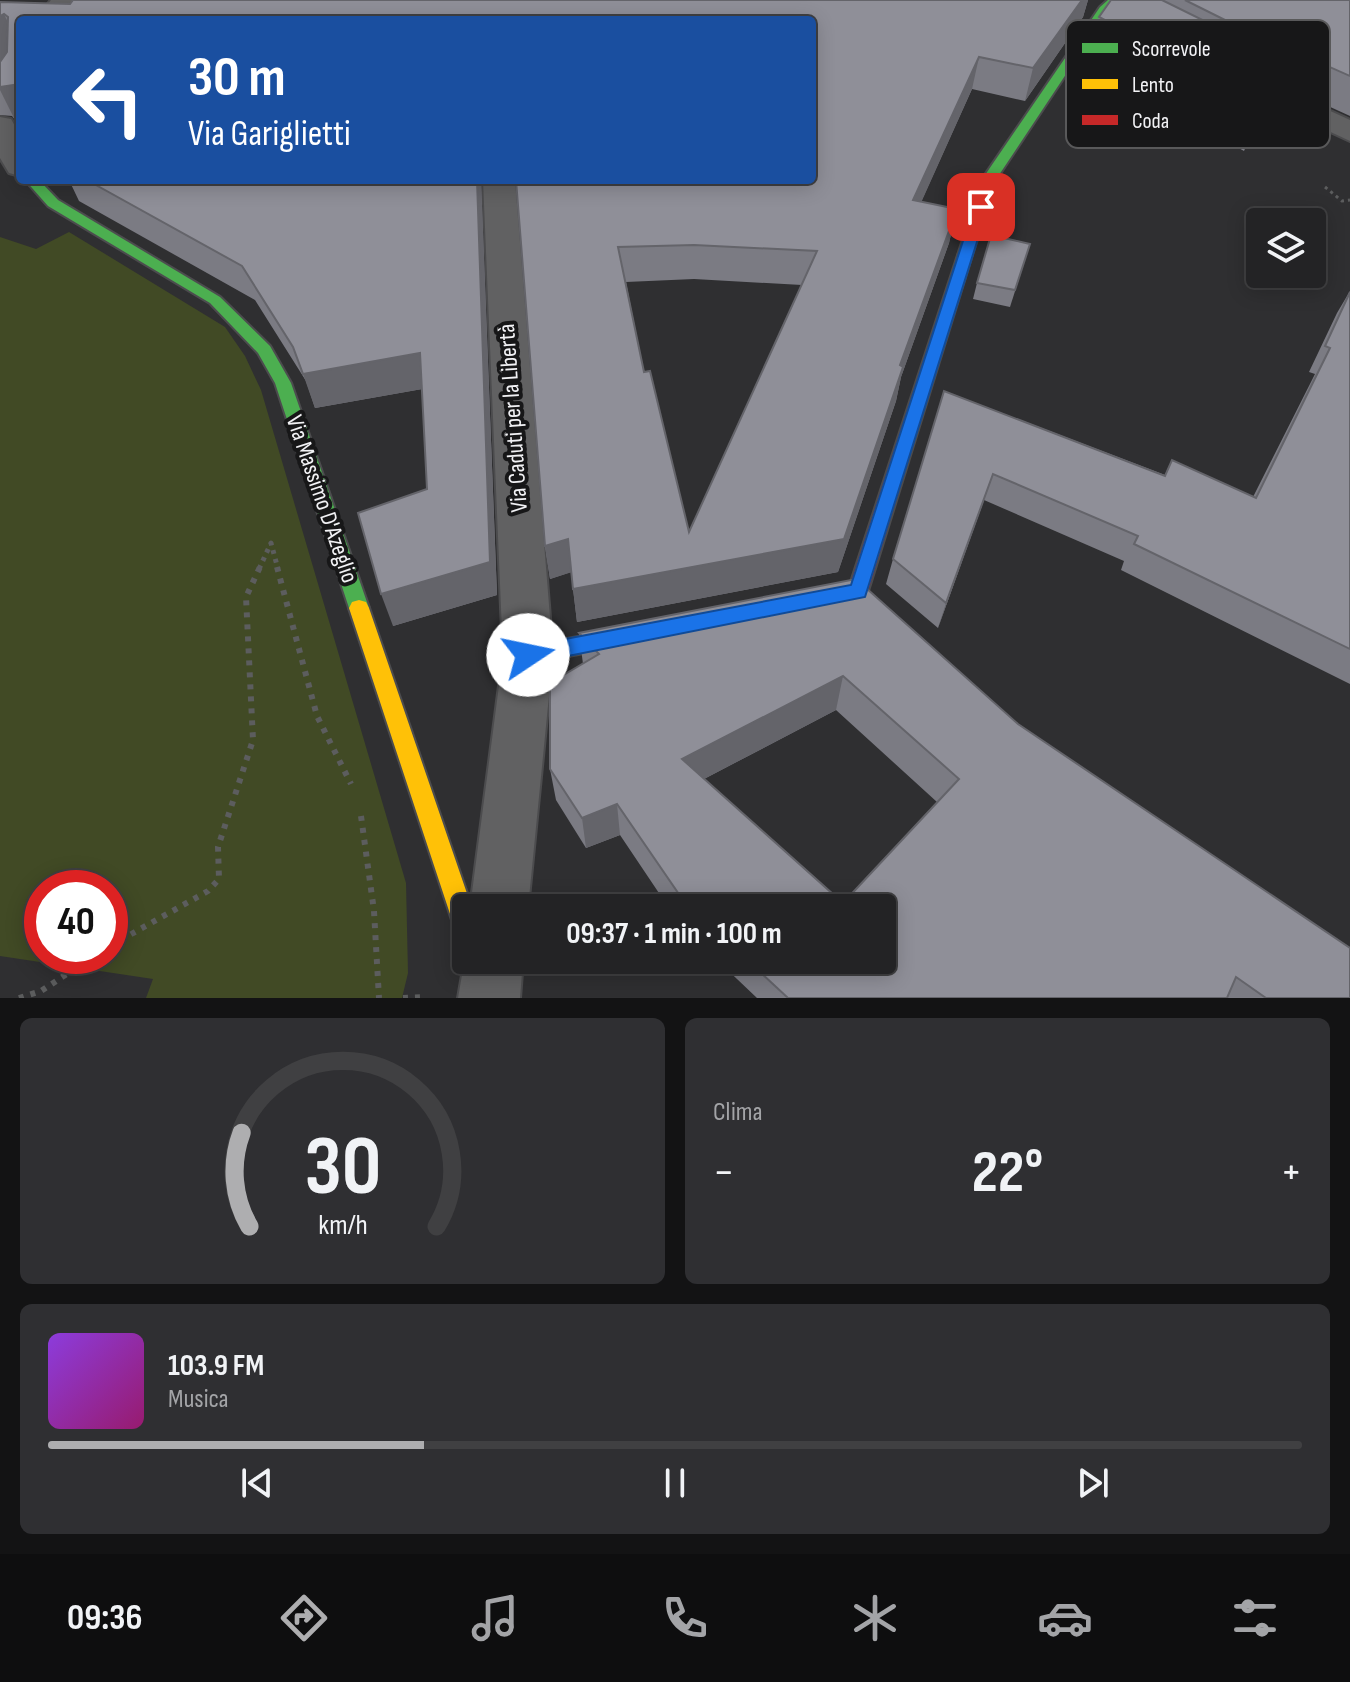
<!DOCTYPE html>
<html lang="it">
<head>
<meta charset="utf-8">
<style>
	:root { --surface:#232325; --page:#2f2f32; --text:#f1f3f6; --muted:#a3a4a7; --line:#404042; --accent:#aeaeb0 }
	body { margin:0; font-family:"Sofia Sans Condensed",sans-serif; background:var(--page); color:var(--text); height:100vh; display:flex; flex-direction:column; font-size:30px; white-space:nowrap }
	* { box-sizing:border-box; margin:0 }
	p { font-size:26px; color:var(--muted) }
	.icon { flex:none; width:44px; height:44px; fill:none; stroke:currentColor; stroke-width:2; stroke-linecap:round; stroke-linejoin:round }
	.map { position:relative; height:998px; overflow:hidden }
	.sheet { display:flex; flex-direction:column; gap:20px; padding:20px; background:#131314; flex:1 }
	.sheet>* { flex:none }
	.banner { position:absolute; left:16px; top:16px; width:800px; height:168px; border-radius:8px; box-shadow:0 4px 20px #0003,0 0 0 2px var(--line); background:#1a4fa0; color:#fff; overflow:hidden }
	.fabs { position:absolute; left:1246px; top:208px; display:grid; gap:16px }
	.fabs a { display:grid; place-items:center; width:80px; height:80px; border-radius:8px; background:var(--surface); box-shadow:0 4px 20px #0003,0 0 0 2px var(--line); font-size:40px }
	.speed { position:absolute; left:24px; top:870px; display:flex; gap:16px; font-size:40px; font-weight:700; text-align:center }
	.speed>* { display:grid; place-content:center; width:104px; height:104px; border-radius:50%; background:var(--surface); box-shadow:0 4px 20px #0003,0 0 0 2px var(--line); line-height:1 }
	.speed .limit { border:12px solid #d22; background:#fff; color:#111 }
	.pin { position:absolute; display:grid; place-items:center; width:68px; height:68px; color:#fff; margin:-34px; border-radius:16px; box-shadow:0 4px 12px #0006 }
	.me { position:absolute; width:88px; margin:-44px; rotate:79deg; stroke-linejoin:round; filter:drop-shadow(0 0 6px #0008) }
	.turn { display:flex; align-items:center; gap:28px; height:168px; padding:0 40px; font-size:36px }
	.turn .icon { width:104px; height:104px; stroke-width:2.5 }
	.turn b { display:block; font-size:56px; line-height:68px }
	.big { font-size:60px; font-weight:700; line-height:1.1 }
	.sheet .card { flex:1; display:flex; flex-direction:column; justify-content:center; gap:12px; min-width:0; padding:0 28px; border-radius:12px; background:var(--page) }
	.sheet .dial { align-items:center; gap:0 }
	.dial svg { height:208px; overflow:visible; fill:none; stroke:var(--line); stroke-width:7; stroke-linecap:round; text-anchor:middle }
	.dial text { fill:var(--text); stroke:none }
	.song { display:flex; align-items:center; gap:24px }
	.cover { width:96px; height:96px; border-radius:12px; background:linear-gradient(135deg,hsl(270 70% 55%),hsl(320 70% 35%)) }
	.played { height:8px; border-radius:4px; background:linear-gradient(90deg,var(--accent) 30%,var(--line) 30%) }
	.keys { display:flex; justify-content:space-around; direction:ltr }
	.heat { display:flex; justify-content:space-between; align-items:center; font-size:44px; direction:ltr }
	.sheet .tiles { flex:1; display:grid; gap:20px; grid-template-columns:1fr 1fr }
	.card:last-child { grid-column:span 2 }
	.trip { position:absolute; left:452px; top:894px; width:444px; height:80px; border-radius:8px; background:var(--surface); box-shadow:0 4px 20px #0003,0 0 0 2px var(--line); font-weight:700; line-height:80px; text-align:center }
	.dock { display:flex; height:128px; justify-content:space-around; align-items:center; background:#0e0e0f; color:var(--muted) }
	.dock .icon { width:56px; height:56px }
	.dock .active { color:var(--accent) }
	.dock b { font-size:36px; color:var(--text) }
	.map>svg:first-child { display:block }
</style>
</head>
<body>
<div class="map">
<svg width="1350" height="998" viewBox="0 0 1350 998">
	<rect width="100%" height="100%" fill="#2f2f31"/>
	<path fill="#414a25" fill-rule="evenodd" d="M69 232 225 327 245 356 261 390 406 883 408 973 402 998H146L153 979 0 956V237L36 249ZM42 888H110V956H42Z"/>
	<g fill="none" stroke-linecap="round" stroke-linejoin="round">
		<defs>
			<g id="street">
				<path d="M51 0H78L63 20H35Z"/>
				<path d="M1203 53 1350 120V141L1193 68 1189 62 1193 56Z"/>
				<path d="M0 117 11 119 20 135V176L9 173 0 158Z"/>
				<path d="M483 180H515L553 655 528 908H470L503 655Z"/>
				<path d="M466 952V960H523L520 998H458Z"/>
			</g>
			<g id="fast">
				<path d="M1108 0H1120L1108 11 997 178 972 255 970 258H960L958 255 983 178 1100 7Z"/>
				<path d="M25 180H39L58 200 220 297 270 346 291 383 369 608 366 614 359 616 352 614 349 608 275 383 258 353 210 303 48 206Z"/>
				<path d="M639 626 646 628 649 634 646 640 639 642 528 664 521 661 518 655 521 649 528 646Z"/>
			</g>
			<path id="slow" d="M359 600 366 602 369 608 472 908H466V938L457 935 454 926 349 608 352 602Z"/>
			<path id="jam" d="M965 251 972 255 868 591 865 597 858 599 809 609 802 607 799 601 802 595 850 585 958 255Z"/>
		</defs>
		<use href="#street" stroke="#4c4c4e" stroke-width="4"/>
		<use href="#fast" stroke="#4c4c4e" stroke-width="4"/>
		<use href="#slow" stroke="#4c4c4e" stroke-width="4"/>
		<use href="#jam" stroke="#4c4c4e" stroke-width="4"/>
		<path stroke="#5c5d5e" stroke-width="3" stroke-dasharray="3 4" stroke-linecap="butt" d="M1325 187 1342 201 1350 200"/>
		<path stroke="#5c5d5e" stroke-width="5" stroke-dasharray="4 5" stroke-linecap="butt" d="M259 569 271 543 278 569"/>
		<g stroke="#5c5d5e" stroke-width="6" stroke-dasharray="5 7" stroke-linecap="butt">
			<path d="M277 567 317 716 351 784"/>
			<path d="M361 816 374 911 379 998"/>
			<path d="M110 946 208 891 219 879 218 847 253 740 246 597 260 567"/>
			<path d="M19 998 41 991 94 956"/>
			<path d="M403 998 426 997"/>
		</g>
		<use href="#street" fill="#616162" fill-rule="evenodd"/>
		<use href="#fast" fill="#4caf50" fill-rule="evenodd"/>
		<use href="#slow" fill="#ffc107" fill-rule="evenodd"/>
		<use href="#jam" fill="#c62828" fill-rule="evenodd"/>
	</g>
	<g fill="#7b7b83" fill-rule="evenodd">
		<path d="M73 0H1088L1083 17 1025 101 972 89 921 202 957 209 949 243 901 377 896 401 838 572 577 622 571 572 550 579 545 546 516 180H812L20 20 15 120 12 116 0 115V2L70 4ZM694 279 802 285 689 532 644 372 626 282Z"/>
		<path d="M1110 0H1350V116L1249 70 1265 103 1244 151 1085 63 1099 17Z"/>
		<path d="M69 180H481L497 595 393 626 427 489 422 389 315 408 306 381 255 300 79 201Z"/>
		<path d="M1030 244 1010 307 973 299 977 283Z"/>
		<path d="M1350 291V684L1121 570 1124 561 984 500 938 628 886 584 893 559 944 391 1165 475 1172 460 1253 497 1315 374 1309 372 1337 313Z"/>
		<path d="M856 579 1018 724 1350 998H757L717 960H882V908H669L620 835 586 848 556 800 550 769 583 664 579 633ZM836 710 937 802 843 903 704 779Z"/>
	</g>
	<g fill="#64646a">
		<path d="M1082 0H1088L1083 17 1025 101 1033 68Z"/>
		<path d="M4 14 19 46 0 63V16Z"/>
		<path d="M979 57 972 89 907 234 913 200Z"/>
		<path d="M20 84V120H15L0 90V87Z"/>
		<path d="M477 180H481L497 595 393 626 381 594 490 562Z"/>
		<path d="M957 209 949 243 901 377 896 401 838 572 577 622 573 589 844 539 900 365Z"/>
		<path d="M420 353 428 388 315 408 303 374Z"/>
		<path d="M993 474 984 500 938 628 946 603Z"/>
		<path d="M568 539 572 572 550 579 545 546Z"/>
		<path d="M843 676 836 710 681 791 682 759Z"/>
		<path d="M617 804 620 835 586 848 582 818Z"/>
	</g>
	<g fill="#8f8f98" stroke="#64646a" stroke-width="2" fill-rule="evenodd">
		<path d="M73 0H1082L1033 68 979 57 913 200 957 209 900 365 903 367 844 539 573 589 568 539 545 546 516 180H812V20H20V84L0 87V62L7 52 8 17 4 14 0 16V2L70 4ZM694 245 817 251 689 532 650 371 644 372 618 247Z"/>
		<path d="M1111 0H1162L1231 34 1265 103 1099 17Z"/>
		<path d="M1185 0H1350V76L1237 26Z"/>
		<path d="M87 180H477L490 562 381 594 358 513 427 489 420 353 303 374 293 347 242 266Z"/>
		<path d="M991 235 1030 244 1015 290 977 283Z"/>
		<path d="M1350 292V649L1134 544 1138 536 993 474 946 603 893 559 944 391 1165 476 1172 460 1256 498 1330 348 1325 346Z"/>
		<path d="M856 579 1018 724 1350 948V998H1266L1236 977 1227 998H788L747 960H882V908H691L683 900 617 804 582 818 550 769V683L599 654 579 633ZM843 676 959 779 843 903 682 759Z"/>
	</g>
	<path fill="#1a73e8" stroke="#114b97" stroke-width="2" d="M981 203 988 207 865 597 528 664 521 661 518 655 521 649 528 646 851 585 974 207Z"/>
	<g text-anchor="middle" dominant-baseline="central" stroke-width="8" stroke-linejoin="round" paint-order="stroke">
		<g font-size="24" fill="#f2f2f5" stroke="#171718">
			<text transform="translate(513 418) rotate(-94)">Via Caduti per la Libertà</text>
			<text transform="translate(322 499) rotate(71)">Via Massimo D'Azeglio</text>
		</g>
	</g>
	<rect x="1066" y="20" width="264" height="128" rx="12" fill="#171718" stroke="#59595a" stroke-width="2"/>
	<rect x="1082" y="43" width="36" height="10" fill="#4caf50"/>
	<rect x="1082" y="79" width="36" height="10" fill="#ffc107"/>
	<rect x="1082" y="115" width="36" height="10" fill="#c62828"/>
	<g font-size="22" fill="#f2f2f5">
		<text x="1132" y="56">Scorrevole</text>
		<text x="1132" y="92">Lento</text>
		<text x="1132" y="128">Coda</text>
	</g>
</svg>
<div class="fabs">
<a><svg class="icon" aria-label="layers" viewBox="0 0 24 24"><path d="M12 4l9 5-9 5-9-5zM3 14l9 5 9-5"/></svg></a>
</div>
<div class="speed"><div class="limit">40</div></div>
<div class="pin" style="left:981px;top:207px;background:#d93025"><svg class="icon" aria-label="arrive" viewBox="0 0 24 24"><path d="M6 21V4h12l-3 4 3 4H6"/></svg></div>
<svg class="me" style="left:528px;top:655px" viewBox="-20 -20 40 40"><circle r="19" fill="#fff"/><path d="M0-13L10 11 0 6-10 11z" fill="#1a73e8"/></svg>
<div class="trip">09:37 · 1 min · 100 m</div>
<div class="banner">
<div class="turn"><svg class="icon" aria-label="left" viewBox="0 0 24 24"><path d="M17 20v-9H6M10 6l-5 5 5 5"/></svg><div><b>30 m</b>Via Gariglietti</div></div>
</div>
</div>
<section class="sheet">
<div class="tiles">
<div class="card dial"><svg viewBox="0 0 100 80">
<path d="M14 69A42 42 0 1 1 86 69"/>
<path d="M14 69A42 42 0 0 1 11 33" stroke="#aeaeb0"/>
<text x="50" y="56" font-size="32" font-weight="700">30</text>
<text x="50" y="72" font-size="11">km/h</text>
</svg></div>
<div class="card"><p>Clima</p>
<div class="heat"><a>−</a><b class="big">22°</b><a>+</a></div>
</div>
<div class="card">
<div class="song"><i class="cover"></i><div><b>103.9 FM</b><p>Musica</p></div></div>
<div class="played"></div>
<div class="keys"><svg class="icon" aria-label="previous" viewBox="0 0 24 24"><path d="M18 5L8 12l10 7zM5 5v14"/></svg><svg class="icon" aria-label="pause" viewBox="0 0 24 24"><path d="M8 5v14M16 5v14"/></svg><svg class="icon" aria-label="next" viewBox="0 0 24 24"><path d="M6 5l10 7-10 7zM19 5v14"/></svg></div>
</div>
</div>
</section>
<nav class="dock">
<b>09:36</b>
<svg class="icon active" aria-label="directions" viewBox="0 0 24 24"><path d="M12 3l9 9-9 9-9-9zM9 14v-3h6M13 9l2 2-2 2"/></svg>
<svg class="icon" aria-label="music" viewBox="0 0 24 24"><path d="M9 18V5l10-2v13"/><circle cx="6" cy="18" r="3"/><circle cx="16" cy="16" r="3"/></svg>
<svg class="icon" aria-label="phone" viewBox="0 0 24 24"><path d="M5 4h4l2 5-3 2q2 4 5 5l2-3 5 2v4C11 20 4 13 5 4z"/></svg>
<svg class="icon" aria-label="climate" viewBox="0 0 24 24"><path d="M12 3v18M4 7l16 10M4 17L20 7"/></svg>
<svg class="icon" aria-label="car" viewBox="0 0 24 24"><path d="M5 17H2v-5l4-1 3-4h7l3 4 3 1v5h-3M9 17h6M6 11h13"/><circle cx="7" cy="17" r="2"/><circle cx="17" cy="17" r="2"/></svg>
<svg class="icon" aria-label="filters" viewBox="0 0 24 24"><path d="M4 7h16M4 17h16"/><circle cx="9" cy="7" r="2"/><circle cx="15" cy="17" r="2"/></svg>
</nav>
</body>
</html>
